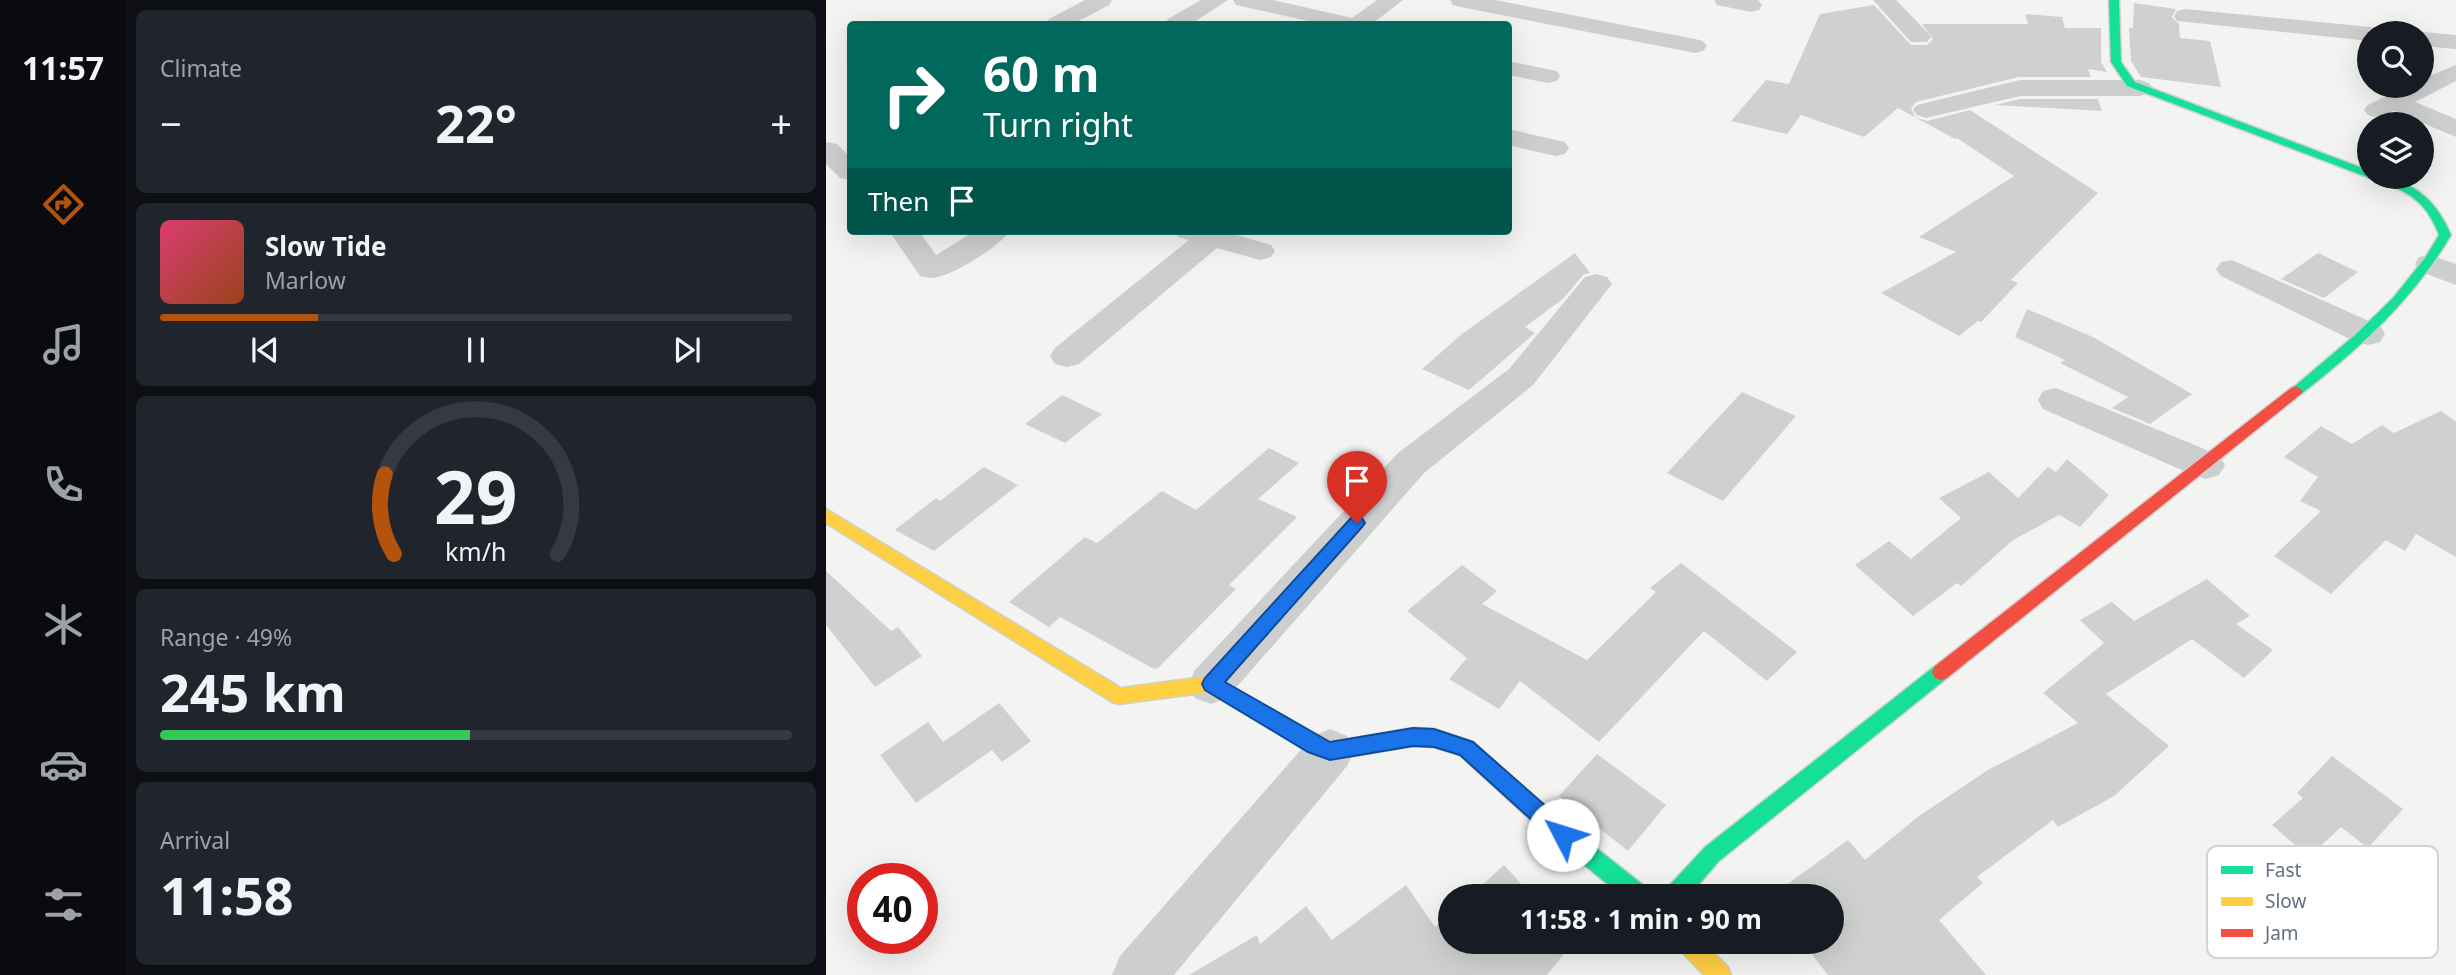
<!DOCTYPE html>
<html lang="en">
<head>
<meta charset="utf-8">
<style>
	:root { --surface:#171b24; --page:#20242c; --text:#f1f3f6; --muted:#9ea1a6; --line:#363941; --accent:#b45309 }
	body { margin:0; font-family:"Noto Sans",sans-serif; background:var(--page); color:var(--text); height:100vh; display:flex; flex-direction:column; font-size:26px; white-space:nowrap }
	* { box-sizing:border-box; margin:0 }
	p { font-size:23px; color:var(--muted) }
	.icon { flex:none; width:38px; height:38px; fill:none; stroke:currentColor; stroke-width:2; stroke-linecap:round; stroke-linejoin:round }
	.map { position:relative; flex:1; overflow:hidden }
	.panel { display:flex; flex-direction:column; gap:10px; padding:10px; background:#0d0f14; width:700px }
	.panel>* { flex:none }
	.top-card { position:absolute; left:21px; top:21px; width:665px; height:214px; border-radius:7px; box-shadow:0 7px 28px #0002; background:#00695c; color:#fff; overflow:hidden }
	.fabs { position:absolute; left:1531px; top:21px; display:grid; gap:14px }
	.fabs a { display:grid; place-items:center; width:77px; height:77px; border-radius:50%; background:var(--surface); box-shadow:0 7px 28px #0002; font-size:35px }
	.speed { position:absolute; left:21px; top:863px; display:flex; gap:14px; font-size:35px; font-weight:700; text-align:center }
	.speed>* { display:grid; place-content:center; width:91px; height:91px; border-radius:50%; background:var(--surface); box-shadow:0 7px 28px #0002; line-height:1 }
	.speed .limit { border:10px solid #d22; background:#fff; color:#111 }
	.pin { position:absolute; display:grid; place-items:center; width:60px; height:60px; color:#fff; margin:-72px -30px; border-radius:50% 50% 50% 0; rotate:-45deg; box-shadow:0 0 7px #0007 }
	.pin .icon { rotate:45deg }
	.me { position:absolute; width:77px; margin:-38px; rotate:310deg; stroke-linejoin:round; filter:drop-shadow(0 0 5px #0008) }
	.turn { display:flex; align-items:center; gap:24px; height:147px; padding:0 21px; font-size:32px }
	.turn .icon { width:91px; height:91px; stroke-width:2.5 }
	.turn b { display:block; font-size:49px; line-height:60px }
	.then { display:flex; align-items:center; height:66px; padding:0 21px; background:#0003; gap:14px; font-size:26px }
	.big { font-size:52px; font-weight:700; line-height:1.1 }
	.panel .tile { flex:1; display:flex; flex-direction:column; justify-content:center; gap:10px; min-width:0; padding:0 24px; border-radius:10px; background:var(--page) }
	.panel .dial { align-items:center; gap:0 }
	.dial svg { height:182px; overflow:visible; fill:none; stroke:var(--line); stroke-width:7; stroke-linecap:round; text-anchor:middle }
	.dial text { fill:var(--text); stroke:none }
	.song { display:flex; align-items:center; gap:21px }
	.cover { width:84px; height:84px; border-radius:10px; background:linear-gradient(135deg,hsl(340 70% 55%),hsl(20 70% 35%)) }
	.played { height:7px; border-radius:4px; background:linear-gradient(90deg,var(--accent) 25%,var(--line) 25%) }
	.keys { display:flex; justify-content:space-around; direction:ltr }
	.heat { display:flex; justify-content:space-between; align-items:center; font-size:38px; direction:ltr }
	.charge { height:10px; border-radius:5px; background:linear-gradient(90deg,#34c759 49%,var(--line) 0) }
	.trip { position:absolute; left:612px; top:884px; width:406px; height:70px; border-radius:35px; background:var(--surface); box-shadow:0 7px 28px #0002; font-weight:700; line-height:70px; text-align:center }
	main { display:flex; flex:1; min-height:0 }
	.tabs { display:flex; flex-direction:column; width:126px; justify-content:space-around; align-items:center; background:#090b0e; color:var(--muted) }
	.tabs .icon { width:49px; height:49px }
	.tabs .active { color:var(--accent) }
	.tabs b { font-size:32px; color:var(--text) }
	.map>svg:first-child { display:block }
</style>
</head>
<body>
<main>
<nav class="tabs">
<b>11:57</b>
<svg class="icon active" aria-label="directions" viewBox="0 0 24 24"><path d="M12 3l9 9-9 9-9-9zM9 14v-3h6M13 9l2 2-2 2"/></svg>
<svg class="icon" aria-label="music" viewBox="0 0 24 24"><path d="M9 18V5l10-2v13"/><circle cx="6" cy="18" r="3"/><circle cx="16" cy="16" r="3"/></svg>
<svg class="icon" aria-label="phone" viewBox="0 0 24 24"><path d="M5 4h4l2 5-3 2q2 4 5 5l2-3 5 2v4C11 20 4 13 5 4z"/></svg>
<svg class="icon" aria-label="climate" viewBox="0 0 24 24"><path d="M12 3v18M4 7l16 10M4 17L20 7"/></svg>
<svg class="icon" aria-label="car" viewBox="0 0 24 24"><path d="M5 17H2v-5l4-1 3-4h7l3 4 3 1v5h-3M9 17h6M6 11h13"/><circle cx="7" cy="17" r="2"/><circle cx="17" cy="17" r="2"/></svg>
<svg class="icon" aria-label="filters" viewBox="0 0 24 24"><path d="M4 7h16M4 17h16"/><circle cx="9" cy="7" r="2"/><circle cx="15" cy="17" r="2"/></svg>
</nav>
<section class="panel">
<div class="tile"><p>Climate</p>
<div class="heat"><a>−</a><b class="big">22°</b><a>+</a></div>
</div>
<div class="tile">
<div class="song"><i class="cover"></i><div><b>Slow Tide</b><p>Marlow</p></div></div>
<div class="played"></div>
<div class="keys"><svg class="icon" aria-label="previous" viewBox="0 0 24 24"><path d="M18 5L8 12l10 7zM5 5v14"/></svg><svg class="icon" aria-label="pause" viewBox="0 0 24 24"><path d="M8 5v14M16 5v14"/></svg><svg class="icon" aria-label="next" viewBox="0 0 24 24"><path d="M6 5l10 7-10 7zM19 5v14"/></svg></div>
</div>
<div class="tile dial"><svg viewBox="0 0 100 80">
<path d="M14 69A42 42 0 1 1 86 69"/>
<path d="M14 69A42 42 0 0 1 10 34" stroke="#b45309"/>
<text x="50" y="56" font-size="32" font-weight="700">29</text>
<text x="50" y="72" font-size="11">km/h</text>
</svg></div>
<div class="tile"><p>Range · 49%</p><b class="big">245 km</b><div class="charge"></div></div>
<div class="tile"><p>Arrival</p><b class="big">11:58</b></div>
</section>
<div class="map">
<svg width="1630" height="975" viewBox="0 0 1630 975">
	<rect width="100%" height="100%" fill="#f3f4f1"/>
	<g fill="#cfd1d1">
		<path d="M1308 3 1350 9 1346 17 1353 24 1354 38 1384 41 1395 87 1315 77 1305 61 1303 28H1307Z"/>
		<path d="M1048 5 1085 45H1101L1107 39 1096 24H1202L1199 14 1236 17 1239 28H1275V62L1281 72 1262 69 1265 77H1193L1090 102 1085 108 1089 117 1101 121 1144 110 1272 193 1185 280 1192 283 1155 322 1152 321 1133 336 1055 293 1130 252 1093 237 1188 176 1131 138 1129 139 1072 108 1038 137 975 115 961 134 905 121 940 80 963 84 994 14Z"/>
		<path d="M1194 99H1272L1276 111 1169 105Z"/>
		<path d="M749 253 764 273 757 275 738 298 699 327 709 333 643 390 596 369 636 334Z"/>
		<path d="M1492 253 1532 272 1498 298 1455 279Z"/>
		<path d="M1201 309 1267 337 1366 394 1324 424 1286 408 1302 397 1234 363 1239 360 1189 337Z"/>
		<path d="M916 392 970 416 897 501 841 473Z"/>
		<path d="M236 395 276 414 239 443 199 424Z"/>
		<path d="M1615 411 1630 422V557L1590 534 1579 551 1560 540 1505 594 1448 556 1495 511 1474 501 1492 477 1458 457 1495 426 1526 444 1556 425 1568 433Z"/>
		<path d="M443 448 473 463 432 499 471 517 403 585 410 589 332 668 328 669 234 617 223 627 183 602 259 537 271 543 336 491 370 510Z"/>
		<path d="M1241 459 1283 495 1254 527 1233 515 1187 540 1135 586 1131 583 1087 616 1029 565 1063 541 1085 559 1135 518 1113 498 1163 472 1192 498 1222 467 1230 472Z"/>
		<path d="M158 467 192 485 108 551 69 530 110 498 114 501Z"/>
		<path d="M855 563 971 652 941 681 878 631 773 742 694 681 673 709 623 679 641 658 581 611 636 565 671 591 656 604 761 660 830 592 824 588Z"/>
		<path d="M0 571 65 631 72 627 96 656 49 687 0 625Z"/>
		<path d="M1381 579 1424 616 1410 624 1447 650 1418 678 1366 639 1280 694 1343 746 1288 796 1232 827 1227 820 1151 877 1157 883 1113 920 1160 975H1002L976 942H1006V896H945L1022 840 1039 860 1093 816 1162 770 1252 723 1217 693 1278 643 1254 620 1286 602 1308 621Z"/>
		<path d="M173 703 205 741 176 762 166 750 90 803 54 755 102 722 117 742Z"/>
		<path d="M771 754 840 805 802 851 733 796Z"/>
		<path d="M1506 756 1577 809 1542 848 1515 827 1483 857 1446 825 1477 798 1471 793Z"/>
		<path d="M678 865 706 896H644Z"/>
		<path d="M580 885 609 927 625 913V942H748L721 975H363L431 935 434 944 480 906 506 940Z"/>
	</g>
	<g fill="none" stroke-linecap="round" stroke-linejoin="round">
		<defs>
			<g id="fast">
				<path d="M1283 0H1293L1295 62 1309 82 1544 171V177C1584 177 1610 199 1625 235 1587 300 1534 348 1475 394L1470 396 1463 391 1528 336 1567 298 1599 258 1613 235C1604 212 1593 198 1570 188L1301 86 1285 62Z"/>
				<path d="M1115 664 1121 666 1124 672 1121 678 893 861 863 896H838L841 888 879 847 1109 666Z"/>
				<path d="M587 728 608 729 647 742 726 813 821 888 824 896H796L712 827 634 755 608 747 587 746 504 760 471 744 468 738 471 732 478 729 505 742Z"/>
			</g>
			<g id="slow">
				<path d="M0 509 295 688 385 676 485 732 488 738 485 744 478 747 471 744 383 692 293 704 286 702 0 523Z"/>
				<path d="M851 942H877L902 967 905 975H878L854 950Z"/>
			</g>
			<path id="jam" d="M1470 386 1477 391 1475 394 1121 678 1115 680 1109 678 1106 672 1109 666 1465 388Z"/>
		</defs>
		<use href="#fast" stroke="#cfd1d1" stroke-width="3"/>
		<use href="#slow" stroke="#cfd1d1" stroke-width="3"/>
		<use href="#jam" stroke="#cfd1d1" stroke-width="3"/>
		<g fill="#cdcece" fill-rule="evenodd">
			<path d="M259 0H286L283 5 247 24H220L223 19Z"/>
			<path d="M375 0H402L365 24H339L342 19Z"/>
			<path d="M407 0H447L526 18 551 0H577L546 24H495L410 5Z"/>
			<path d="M624 0H669L869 39 877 41 881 46 877 51 869 53 635 7 627 5Z"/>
			<path d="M888 0H932L936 5 933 10 925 12 891 5Z"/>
			<path d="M1047 0H1070L1101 32 1105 37 1101 42H1085Z"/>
			<path d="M1359 9 1544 27 1552 29 1555 33H1544V41L1351 21 1348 16 1351 11Z"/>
			<path d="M1596 32 1630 35V49L1596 46V33H1591Z"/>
			<path d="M682 61 731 71 734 76 731 81 722 83 682 75Z"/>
			<path d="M1630 65V81L1589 102 1630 119V137L1568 111 1551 118 1542 115 1538 110 1542 105 1581 86H1596V79Z"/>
			<path d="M1194 80H1314L1323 83 1327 88 1323 93 1314 96H1194L1100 118 1091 115 1087 110 1091 105Z"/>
			<path d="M682 129 739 142 743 148 739 154 729 156 682 145Z"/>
			<path d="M0 142 11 144 24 157V180L14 178 0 164Z"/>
			<path d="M63 231H93L110 255 149 231H184C174 246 124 278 105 278 105 278 95 276 94 276Z"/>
			<path d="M348 231H397L445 245 449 251 445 257 434 260 391 248 253 364 241 367 229 364 224 356 229 348 363 240 352 237Z"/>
			<path d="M1604 255 1630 264V285L1593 271 1589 264 1593 257Z"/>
			<path d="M1406 260 1554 326 1559 334 1554 342 1542 345 1530 342 1395 276 1390 269 1395 262Z"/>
			<path d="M770 274 781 277 786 284 707 385 598 473 401 698 385 704 369 698 362 684 369 670 572 453 683 369 759 277Z"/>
			<path d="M1230 388 1393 455 1399 465 1393 475 1380 479 1367 475 1217 409 1212 400 1217 391Z"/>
			<path d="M504 729 521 736 528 751 521 766 348 975H286L294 956 487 736Z"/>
		</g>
		<use href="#fast" fill="#16e098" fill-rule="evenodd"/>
		<use href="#slow" fill="#ffcf43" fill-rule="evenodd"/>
		<use href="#jam" fill="#f24e42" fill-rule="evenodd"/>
	</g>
	<path fill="#1a73e8" stroke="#114b97" stroke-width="2" d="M531 517 536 518 539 523 536 527 399 682 504 742 587 728 608 729 647 742 745 828 748 835 745 842 737 845 730 842 634 755 608 747 587 746 504 760 482 752 379 690 376 684 379 678 525 518Z"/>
	<rect x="1381" y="846" width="231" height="112" rx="10" fill="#fff" stroke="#d0d4da" stroke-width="2"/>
	<rect x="1395" y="866" width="32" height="8" fill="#16e098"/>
	<rect x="1395" y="897" width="32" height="9" fill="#ffcf43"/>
	<rect x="1395" y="929" width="32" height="8" fill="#f24e42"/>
	<g font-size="19" fill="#627083">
		<text x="1439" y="877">Fast</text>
		<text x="1439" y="908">Slow</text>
		<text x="1439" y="940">Jam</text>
	</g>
</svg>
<div class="fabs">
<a><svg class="icon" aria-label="search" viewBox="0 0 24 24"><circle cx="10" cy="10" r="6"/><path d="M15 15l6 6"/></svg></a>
<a><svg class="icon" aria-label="layers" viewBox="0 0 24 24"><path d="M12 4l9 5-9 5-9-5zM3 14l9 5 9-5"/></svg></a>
</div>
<div class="speed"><div class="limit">40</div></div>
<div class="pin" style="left:531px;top:523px;background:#d93025"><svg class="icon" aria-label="arrive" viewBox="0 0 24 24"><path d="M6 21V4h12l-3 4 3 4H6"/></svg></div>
<svg class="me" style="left:737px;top:835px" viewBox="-20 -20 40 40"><circle r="19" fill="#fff"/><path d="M0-13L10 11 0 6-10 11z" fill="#1a73e8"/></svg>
<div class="trip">11:58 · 1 min · 90 m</div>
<div class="top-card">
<div class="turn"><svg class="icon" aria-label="right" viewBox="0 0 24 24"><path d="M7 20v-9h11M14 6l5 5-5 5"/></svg><div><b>60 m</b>Turn right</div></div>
<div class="then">Then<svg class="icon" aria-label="arrive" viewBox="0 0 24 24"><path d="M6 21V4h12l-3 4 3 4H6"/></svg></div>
</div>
</div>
</main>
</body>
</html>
